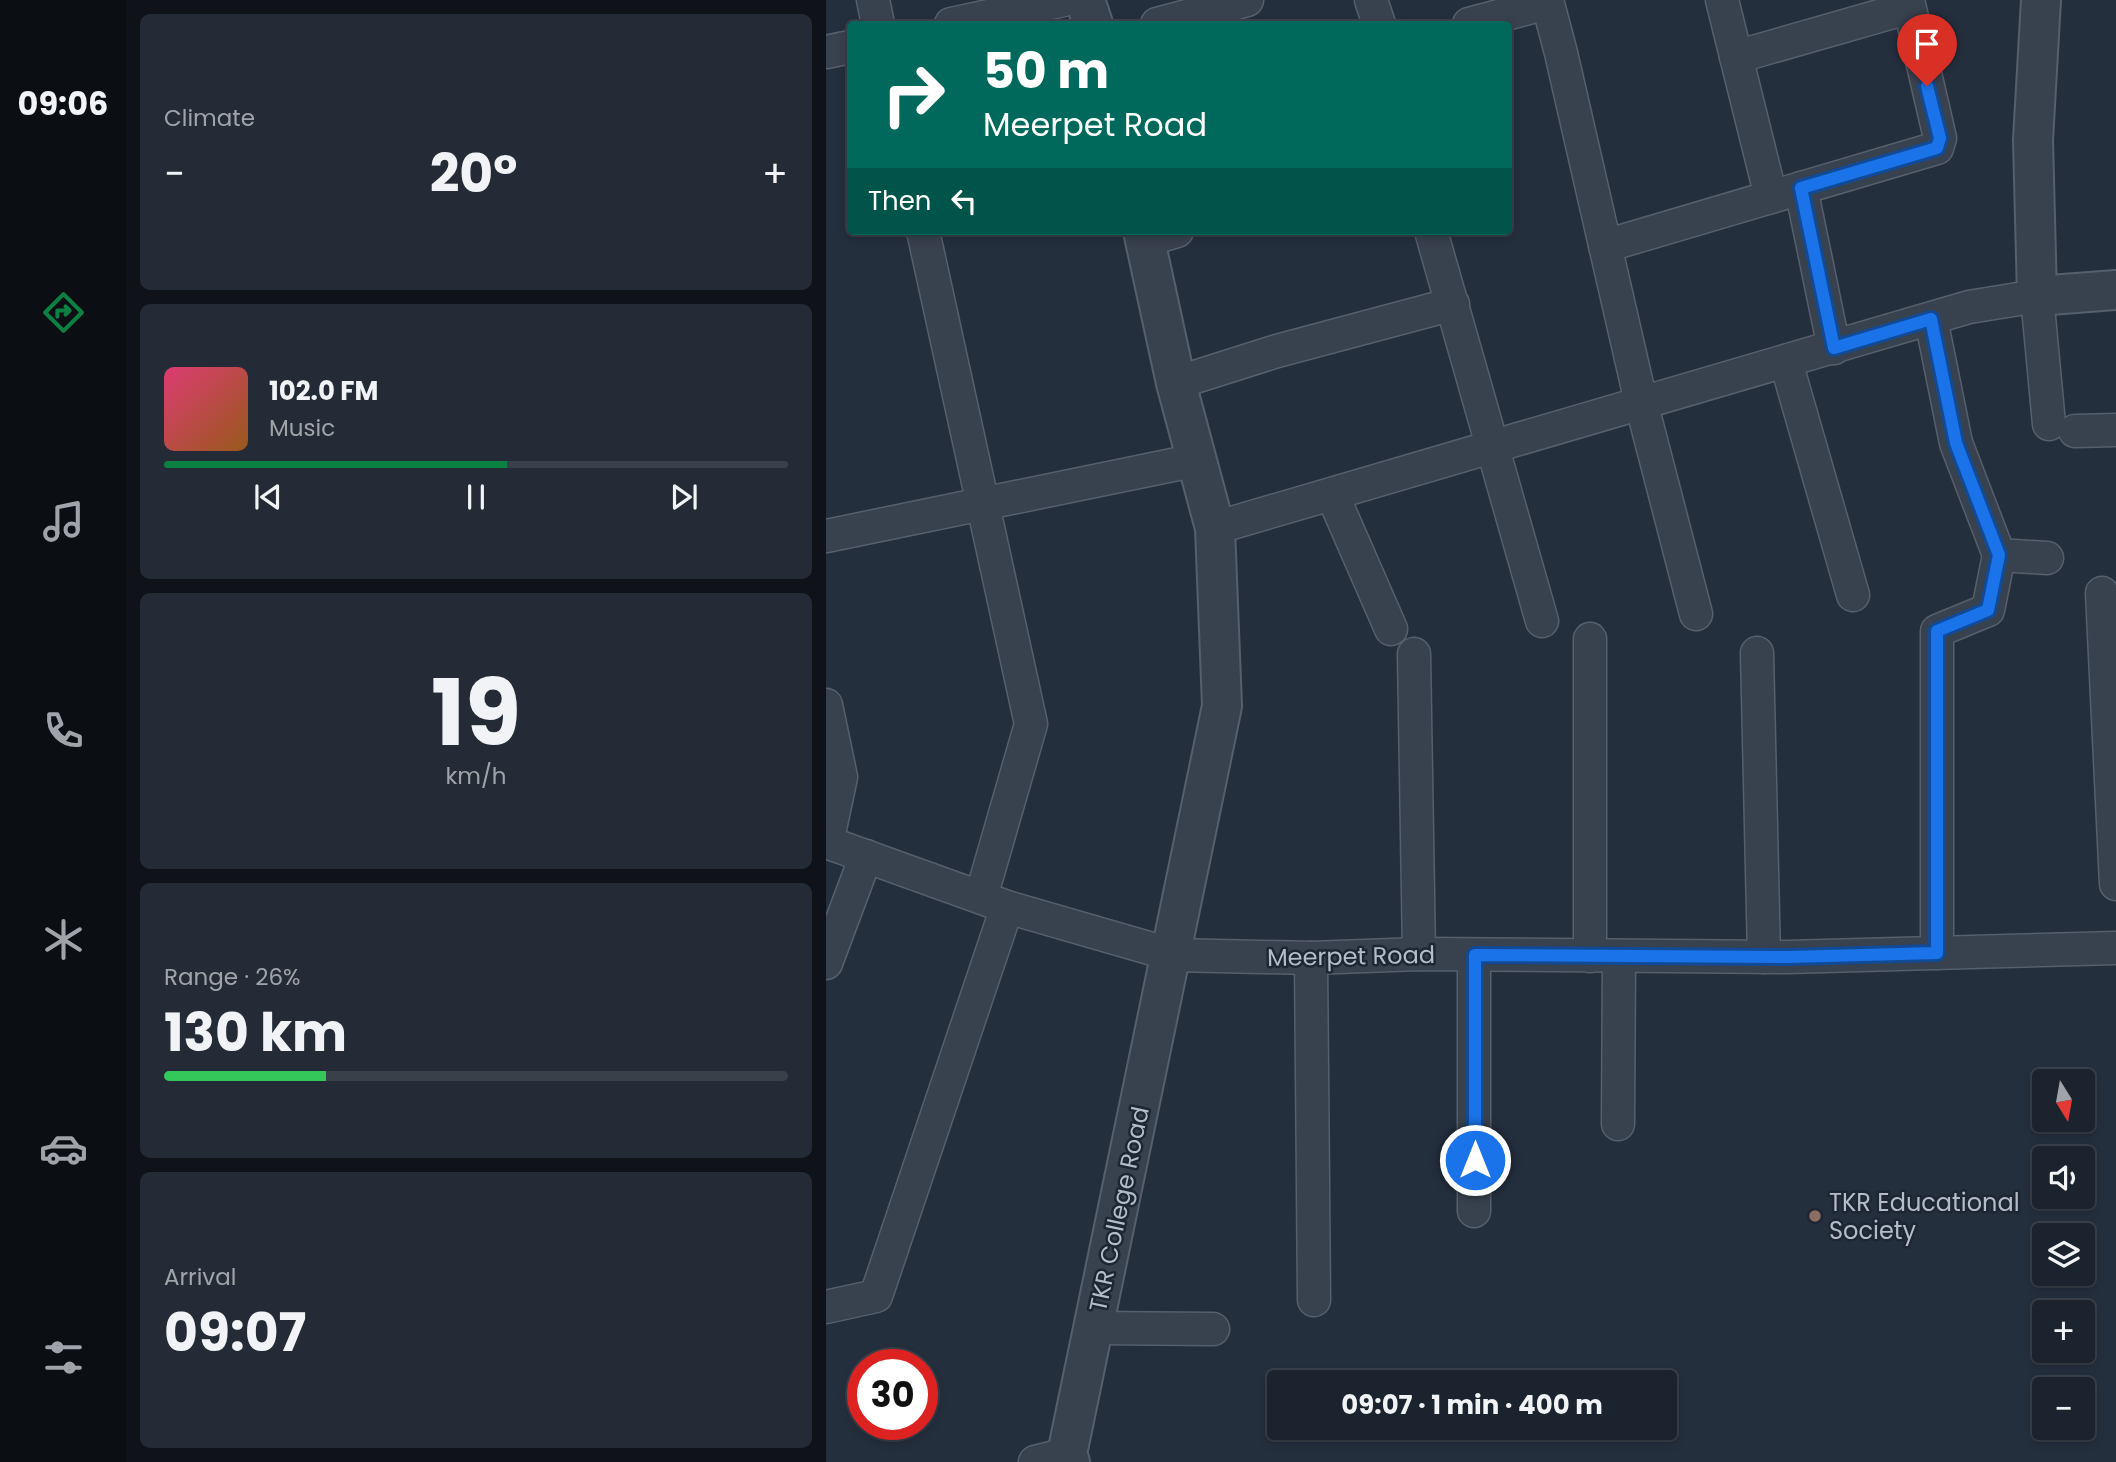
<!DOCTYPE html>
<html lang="en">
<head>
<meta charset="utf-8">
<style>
	:root { --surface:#1b232e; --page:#242b36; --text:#f1f3f6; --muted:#a0a4aa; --line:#39404a; --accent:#0b8043 }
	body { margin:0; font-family:Poppins,sans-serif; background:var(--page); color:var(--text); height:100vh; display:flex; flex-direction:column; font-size:26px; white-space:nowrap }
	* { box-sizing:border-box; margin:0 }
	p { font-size:23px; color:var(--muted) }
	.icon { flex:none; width:38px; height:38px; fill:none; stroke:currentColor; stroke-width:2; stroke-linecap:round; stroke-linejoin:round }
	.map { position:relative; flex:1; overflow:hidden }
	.side { display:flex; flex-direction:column; gap:14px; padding:14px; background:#0f1319; width:700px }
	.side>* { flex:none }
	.guide { position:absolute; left:21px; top:21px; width:665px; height:214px; border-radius:7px; box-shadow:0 4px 10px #0003,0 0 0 2px var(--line); background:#00695c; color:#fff; overflow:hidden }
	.needle { width:46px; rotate:169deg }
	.fabs { position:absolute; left:1206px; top:1069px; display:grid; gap:14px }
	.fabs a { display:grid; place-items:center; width:63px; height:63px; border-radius:7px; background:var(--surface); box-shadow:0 4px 10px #0003,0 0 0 2px var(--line); font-size:35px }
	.speed { position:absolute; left:21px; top:1349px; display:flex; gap:14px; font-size:35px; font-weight:700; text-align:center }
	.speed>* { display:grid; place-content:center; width:91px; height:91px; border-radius:50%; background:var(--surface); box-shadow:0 4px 10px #0003,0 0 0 2px var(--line); line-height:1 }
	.speed .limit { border:10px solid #d22; background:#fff; color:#111 }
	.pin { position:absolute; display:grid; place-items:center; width:60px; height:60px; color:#fff; margin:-72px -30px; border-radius:50% 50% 50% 0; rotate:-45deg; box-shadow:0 0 7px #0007 }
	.pin .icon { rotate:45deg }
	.me { position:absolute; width:77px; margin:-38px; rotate:0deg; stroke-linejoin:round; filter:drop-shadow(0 0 5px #0008) }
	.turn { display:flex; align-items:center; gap:24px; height:147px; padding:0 21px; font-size:32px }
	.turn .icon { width:91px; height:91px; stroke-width:2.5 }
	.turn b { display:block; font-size:49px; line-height:60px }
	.then { display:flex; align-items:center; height:66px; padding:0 21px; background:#0003; gap:14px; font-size:26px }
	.big { font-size:52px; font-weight:700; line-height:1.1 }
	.side .card { flex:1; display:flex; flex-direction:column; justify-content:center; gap:10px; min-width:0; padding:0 24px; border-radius:10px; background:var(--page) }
	.side .dial { align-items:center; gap:0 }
	.dial b { font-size:91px; line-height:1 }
	.song { display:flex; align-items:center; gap:21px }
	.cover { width:84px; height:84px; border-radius:10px; background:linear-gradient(135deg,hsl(340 70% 55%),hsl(30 70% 35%)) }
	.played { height:7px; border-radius:4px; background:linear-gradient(90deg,var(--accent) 55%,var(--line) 55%) }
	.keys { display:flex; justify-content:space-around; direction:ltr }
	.heat { display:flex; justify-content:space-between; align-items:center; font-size:38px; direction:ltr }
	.charge { height:10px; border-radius:5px; background:linear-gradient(90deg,#34c759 26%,var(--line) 0) }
	.trip { position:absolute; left:441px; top:1370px; width:410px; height:70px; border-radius:7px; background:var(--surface); box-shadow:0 4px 10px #0003,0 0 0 2px var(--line); font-weight:700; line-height:70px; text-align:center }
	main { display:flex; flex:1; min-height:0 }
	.tabs { display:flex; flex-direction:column; width:126px; justify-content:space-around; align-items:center; background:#0b0e12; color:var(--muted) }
	.tabs .icon { width:49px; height:49px }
	.tabs .on { color:var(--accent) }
	.tabs b { font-size:32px; color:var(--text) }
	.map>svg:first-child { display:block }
</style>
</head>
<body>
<main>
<nav class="tabs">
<b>09:06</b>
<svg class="icon on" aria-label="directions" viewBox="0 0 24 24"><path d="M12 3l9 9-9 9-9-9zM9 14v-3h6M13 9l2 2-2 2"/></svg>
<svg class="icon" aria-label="music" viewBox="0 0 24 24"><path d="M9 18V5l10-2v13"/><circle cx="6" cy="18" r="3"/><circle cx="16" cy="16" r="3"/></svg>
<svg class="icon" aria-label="phone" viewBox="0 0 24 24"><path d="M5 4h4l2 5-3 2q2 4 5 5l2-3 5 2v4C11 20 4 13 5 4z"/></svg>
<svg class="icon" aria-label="climate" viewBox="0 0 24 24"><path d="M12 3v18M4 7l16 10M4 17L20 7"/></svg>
<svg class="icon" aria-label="car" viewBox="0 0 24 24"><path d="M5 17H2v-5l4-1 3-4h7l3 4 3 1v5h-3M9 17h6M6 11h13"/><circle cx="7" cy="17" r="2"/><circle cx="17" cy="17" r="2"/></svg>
<svg class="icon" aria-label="filters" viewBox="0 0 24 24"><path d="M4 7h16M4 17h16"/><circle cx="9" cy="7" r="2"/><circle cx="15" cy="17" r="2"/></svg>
</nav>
<section class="side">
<div class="card"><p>Climate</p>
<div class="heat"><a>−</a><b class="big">20°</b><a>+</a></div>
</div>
<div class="card">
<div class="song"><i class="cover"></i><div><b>102.0 FM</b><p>Music</p></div></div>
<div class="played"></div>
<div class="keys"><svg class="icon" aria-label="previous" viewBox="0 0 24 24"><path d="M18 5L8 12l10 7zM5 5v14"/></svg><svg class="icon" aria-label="pause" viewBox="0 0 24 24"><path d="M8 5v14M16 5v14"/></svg><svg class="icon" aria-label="next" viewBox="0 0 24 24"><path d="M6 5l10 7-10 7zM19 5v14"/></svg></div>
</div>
<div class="card dial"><b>19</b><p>km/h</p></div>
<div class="card"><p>Range · 26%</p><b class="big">130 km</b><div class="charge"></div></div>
<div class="card"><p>Arrival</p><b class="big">09:07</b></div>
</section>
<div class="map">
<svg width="1290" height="1462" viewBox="0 0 1290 1462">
	<rect width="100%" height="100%" fill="#242f3e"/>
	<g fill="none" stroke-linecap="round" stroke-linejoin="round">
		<defs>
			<g id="minor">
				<path d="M47 0 52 24"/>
				<path d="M545 0 553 24"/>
				<path d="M721 0 735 53 815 402 870 614"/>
				<path d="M896 0 945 197"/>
				<path d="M125 24 238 0"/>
				<path d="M331 24 421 0"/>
				<path d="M643 24 721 3"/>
				<path d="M0 52 24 47"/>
				<path d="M910 57 1081 8"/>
				<path d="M975 188 1008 348"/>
				<path d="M97 231 205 724 155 897"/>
				<path d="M605 231 716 621"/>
				<path d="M318 241 351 231"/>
				<path d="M779 246 1111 148 1114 138 1082 0"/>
				<path d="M1105 319 1130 443 1173 555 1221 558"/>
				<path d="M960 362 1027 595"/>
				<path d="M350 383 451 351 627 304"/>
				<path d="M1249 431 1290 430"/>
				<path d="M506 494 565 629"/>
				<path d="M389 528 1143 307 1211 296 1223 424"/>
				<path d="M0 536 371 460"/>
				<path d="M1276 593 1290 884"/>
				<path d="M764 639V956"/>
				<path d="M931 653 938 957"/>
				<path d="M588 654 593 954"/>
				<path d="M0 705 15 777 1 843"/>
				<path d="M0 842 181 907 347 955 485 958 593 954 962 957 1290 948"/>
				<path d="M1111 953V631L1162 610 1173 555"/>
				<path d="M485 958 488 1300"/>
				<path d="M0 963 40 856"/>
				<path d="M792 1124 793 957"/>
				<path d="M648 1211V955"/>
				<path d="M0 1307 50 1296 181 907"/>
				<path d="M268 1328 387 1329"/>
				<path d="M209 1462 241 1454"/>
			</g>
			<g id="tertiary">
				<path d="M259 0 267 24"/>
				<path d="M1215 0 1207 140 1211 296 1290 290"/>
				<path d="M244 1462 241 1454 396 706 389 528 350 383 317 231"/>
			</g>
		</defs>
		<use href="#minor" stroke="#565f6c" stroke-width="35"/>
		<use href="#tertiary" stroke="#565f6c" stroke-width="42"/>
		<use href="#minor" stroke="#38414e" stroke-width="32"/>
		<use href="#tertiary" stroke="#38414e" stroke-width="38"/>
	</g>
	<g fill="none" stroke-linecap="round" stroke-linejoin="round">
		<defs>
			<path id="route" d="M649 1160V955L962 957 1111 953V631L1162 610 1173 555 1130 443 1105 319 1008 348 975 188 1111 148 1114 138 1101 86"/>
		</defs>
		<use href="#route" stroke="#114b97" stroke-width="18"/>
		<use href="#route" stroke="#1a73e8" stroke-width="12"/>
	</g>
	<circle fill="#8d6e63" stroke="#1d2633" stroke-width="2.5" cx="989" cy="1216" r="7"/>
	<g text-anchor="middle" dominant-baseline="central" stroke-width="5" stroke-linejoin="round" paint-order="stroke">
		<g font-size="24" fill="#b4bcc9" stroke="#1d2633">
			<text transform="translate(525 956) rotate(-1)">Meerpet Road</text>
			<text transform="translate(293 1209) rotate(-78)">TKR College Road</text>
		</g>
		<g font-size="24" fill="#b4bcc9" stroke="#1d2633" text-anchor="start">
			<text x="1003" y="1202">TKR Educational<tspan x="1003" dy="28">Society</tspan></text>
		</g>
	</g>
</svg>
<div class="fabs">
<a><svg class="needle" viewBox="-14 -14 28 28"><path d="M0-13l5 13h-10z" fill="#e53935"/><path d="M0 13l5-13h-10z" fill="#a0a4aa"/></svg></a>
<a><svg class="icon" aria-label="sound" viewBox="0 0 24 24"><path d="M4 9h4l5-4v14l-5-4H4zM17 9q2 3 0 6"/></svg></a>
<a><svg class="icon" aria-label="layers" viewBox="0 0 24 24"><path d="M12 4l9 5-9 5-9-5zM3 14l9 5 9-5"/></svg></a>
<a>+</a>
<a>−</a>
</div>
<div class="speed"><div class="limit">30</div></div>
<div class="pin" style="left:1101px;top:86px;background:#d93025"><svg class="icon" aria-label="arrive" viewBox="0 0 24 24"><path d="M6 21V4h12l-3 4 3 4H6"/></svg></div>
<svg class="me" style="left:649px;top:1160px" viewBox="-20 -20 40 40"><circle r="17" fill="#1a73e8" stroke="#fff" stroke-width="3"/><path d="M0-11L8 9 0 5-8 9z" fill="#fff"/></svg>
<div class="trip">09:07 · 1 min · 400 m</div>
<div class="guide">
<div class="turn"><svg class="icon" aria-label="right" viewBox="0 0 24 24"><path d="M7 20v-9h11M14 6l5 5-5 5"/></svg><div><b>50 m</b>Meerpet Road</div></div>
<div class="then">Then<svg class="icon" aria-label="left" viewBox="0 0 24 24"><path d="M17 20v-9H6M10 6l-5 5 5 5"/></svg></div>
</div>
</div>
</main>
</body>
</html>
